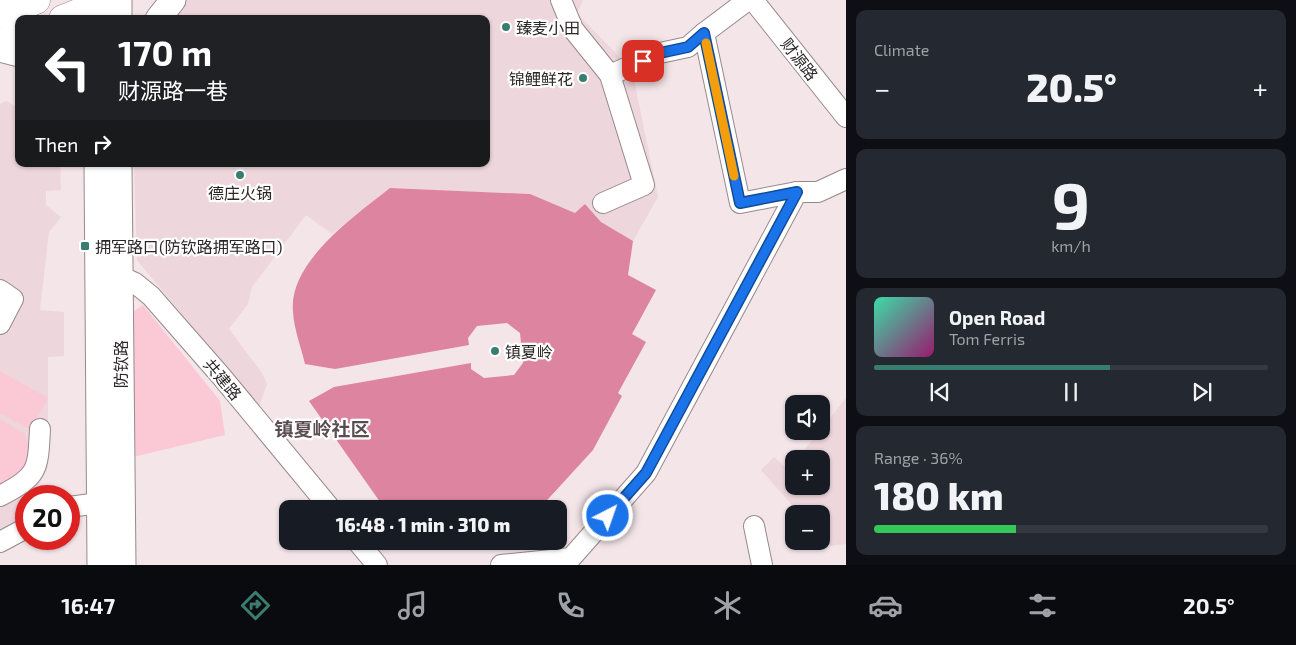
<!DOCTYPE html>
<html lang="en">
<head>
<meta charset="utf-8">
<style>
	:root { --surface:#171b24; --page:#242831; --text:#f1f3f6; --muted:#9ea1a6; --line:#363941; --accent:#397d71 }
	body { margin:0; font-family:"Exo 2","Noto Sans SC",sans-serif; background:var(--page); color:var(--text); height:100vh; display:flex; flex-direction:column; font-size:19px; white-space:nowrap }
	* { box-sizing:border-box; margin:0 }
	p { font-size:16px; color:var(--muted) }
	.icon { flex:none; width:28px; height:28px; fill:none; stroke:currentColor; stroke-width:2; stroke-linecap:round; stroke-linejoin:round }
	.map { position:relative; flex:1; overflow:hidden }
	.sheet { display:flex; flex-direction:column; gap:10px; padding:10px; background:#0d0f14; width:450px }
	.sheet>* { flex:none }
	.hud { position:absolute; left:15px; top:15px; width:475px; height:152px; border-radius:10px; box-shadow:0 1px 4px #0004; background:#202124; color:#fff; overflow:hidden }
	.controls { position:absolute; left:785px; top:395px; display:grid; gap:10px }
	.controls a { display:grid; place-items:center; width:45px; height:45px; border-radius:10px; background:var(--surface); box-shadow:0 1px 4px #0004; font-size:25px }
	.speed { position:absolute; left:15px; top:485px; display:flex; gap:10px; font-size:25px; font-weight:700; text-align:center }
	.speed>* { display:grid; place-content:center; width:65px; height:65px; border-radius:50%; background:var(--surface); box-shadow:0 1px 4px #0004; line-height:1 }
	.speed .limit { border:8px solid #d22; background:#fff; color:#111 }
	.pin { position:absolute; display:grid; place-items:center; width:42px; height:42px; color:#fff; margin:-21px; border-radius:10px; box-shadow:0 2px 8px #0006 }
	.me { position:absolute; width:55px; margin:-28px; rotate:41deg; stroke-linejoin:round; filter:drop-shadow(0 0 4px #0008) }
	.turn { display:flex; align-items:center; gap:18px; height:105px; padding:0 20px; font-size:22px }
	.turn .icon { width:65px; height:65px; stroke-width:2.5 }
	.turn b { display:block; font-size:35px; line-height:42px }
	.then { display:flex; align-items:center; height:48px; padding:0 20px; background:#0003; gap:10px; font-size:19px }
	.big { font-size:38px; font-weight:800; line-height:1.1 }
	.sheet .widget { flex:1; display:flex; flex-direction:column; justify-content:center; gap:8px; min-width:0; padding:0 18px; border-radius:10px; background:var(--page) }
	.sheet .dial { align-items:center; gap:0 }
	.dial b { font-size:65px; line-height:1 }
	.song { display:flex; align-items:center; gap:15px }
	.cover { width:60px; height:60px; border-radius:8px; background:linear-gradient(135deg,hsl(160 70% 55%),hsl(320 70% 35%)) }
	.played { height:5px; border-radius:2px; background:linear-gradient(90deg,var(--accent) 60%,var(--line) 60%) }
	.keys { display:flex; justify-content:space-around; direction:ltr }
	.heat { display:flex; justify-content:space-between; align-items:center; font-size:28px; direction:ltr }
	.charge { height:8px; border-radius:4px; background:linear-gradient(90deg,#34c759 36%,var(--line) 0) }
	.trip { position:absolute; left:279px; top:500px; width:288px; height:50px; border-radius:10px; background:var(--surface); box-shadow:0 1px 4px #0004; font-weight:800; line-height:50px; text-align:center }
	.dock { display:flex; height:80px; justify-content:space-around; align-items:center; background:#090b0e; color:var(--muted) }
	.dock .icon { width:35px; height:35px }
	.dock .on { color:var(--accent) }
	.dock b { font-size:22px; color:var(--text) }
	main { display:flex; flex:1; min-height:0 }
	.map>svg:first-child { display:block }
</style>
</head>
<body>
<main>
<div class="map">
<svg width="846" height="565" viewBox="0 0 846 565">
	<rect width="100%" height="100%" fill="#f4e5e9"/>
	<g fill="#edd6dc">
		<path d="M186 0H583L577 13 632 70 658 197 633 241 601 222 585 204 575 213 530 194 390 188 332 234 306 215 252 287 248 304 229 329 262 373 267 384 259 407 137 260 134 164H486V19H175Z"/>
		<path d="M6 101 19 108V164H60L61 190 46 191V205L61 217 49 232 40 310 64 312V356L48 357V468L33 496H26V518L0 531V104Z"/>
		<path d="M846 398V544L830 546 821 537V514H800L761 470 774 457 788 469 794 462V486H821V459H797Z"/>
	</g>
	<g fill="#fbc8d6">
		<path d="M143 305 220 401 225 435 133 457 127 316Z"/>
		<path d="M0 371 48 398 30 430 0 413Z"/>
		<path d="M0 419 24 433 32 451 26 469 0 489Z"/>
	</g>
	<path fill="#dd84a0" d="M390 188 530 194 575 213 585 204 601 222 633 241 628 275 656 290 632 334 646 342 618 393 622 396 593 450 539 509H491L490 505 471 507 470 502 431 506V509H385L309 401 334 387 471 363V369L484 378 514 375 523 363 520 333 507 323 477 326 468 338 469 345 335 369 305 364C301 347 294 329 293 312 288 262 355 216 390 188Z"/>
	<g fill="none" stroke-linecap="round" stroke-linejoin="round">
		<defs>
			<g id="minor">
				<path d="M561 0 573 29 610 75 644 185 603 203"/>
				<path d="M753 0 846 117"/>
				<path d="M704 33 748 0"/>
				<path d="M610 75 660 53 688 47 704 33 740 203 797 192"/>
				<path d="M107 276H120L135 283 151 296 221 376 331 509"/>
				<path d="M0 290 13 299 0 324"/>
				<path d="M0 496C38 476 38 471 40 429"/>
				<path d="M69 507 99 503"/>
				<path d="M754 526 762 565"/>
				<path d="M357 541 377 565"/>
				<path d="M0 542 26 528"/>
				<path d="M501 565 571 558 646 473 797 192H818L846 179"/>
			</g>
			<g id="major">
				<path d="M119 0V19"/>
				<path d="M158 19 173 0"/>
				<path d="M0 49 19 54"/>
				<path d="M97 164 100 565"/>
				<path d="M119 164 123 565"/>
			</g>
			<g id="highway">
				<path d="M0 14 36 0"/>
				<path d="M63 19 111 0"/>
				<path d="M0 43 19 36"/>
			</g>
		</defs>
		<use href="#minor" stroke="#97898c" stroke-width="22"/>
		<use href="#major" stroke="#97898c" stroke-width="27"/>
		<use href="#highway" stroke="#97898c" stroke-width="29"/>
		<use href="#minor" stroke="#fff" stroke-width="20"/>
		<use href="#major" stroke="#fff" stroke-width="25"/>
		<use href="#highway" stroke="#fff" stroke-width="28"/>
	</g>
	<g fill="none" stroke-linecap="round" stroke-linejoin="round">
		<defs>
			<path id="route" d="M608 516 646 473 797 192 740 203 704 33 688 47 660 53 643 61"/>
		</defs>
		<use href="#route" stroke="#114b97" stroke-width="12"/>
		<use href="#route" stroke="#1a73e8" stroke-width="9"/>
		<path stroke="#f59e0b" stroke-width="9" d="M706 43 734 176"/>
	</g>
	<g fill="#397d71" stroke="#fff" stroke-width="2">
		<circle cx="506" cy="27" r="5"/>
		<circle cx="583" cy="78" r="5"/>
		<circle cx="240" cy="175" r="5"/>
		<rect x="80" y="241" width="10" height="10" rx="2.5"/>
		<circle cx="495" cy="351" r="5"/>
	</g>
	<g text-anchor="middle" dominant-baseline="central" stroke-width="4.5" stroke-linejoin="round" paint-order="stroke">
		<g font-size="16" fill="#2b2627" stroke="#fff" text-anchor="start">
			<text x="516" y="27">臻麦小田</text>
			<text x="573" y="78" text-anchor="end">锦鲤鲜花</text>
			<text x="240" y="192" text-anchor="middle">德庄火锅</text>
			<text x="95" y="246">拥军路口(防钦路拥军路口)</text>
			<text x="505" y="351">镇夏岭</text>
		</g>
		<g font-size="16" fill="#2b2627" stroke="#fff">
			<text transform="translate(800 59) rotate(52)">财源路</text>
			<text transform="translate(120 364) rotate(-90)">防钦路</text>
			<text transform="translate(223 379) rotate(50)">共建路</text>
		</g>
		<g font-size="19" font-weight="bold" fill="#5a4d51" stroke="#fff">
			<text x="322" y="428">镇夏岭社区</text>
		</g>
	</g>
</svg>
<div class="controls">
<a><svg class="icon" aria-label="sound" viewBox="0 0 24 24"><path d="M4 9h4l5-4v14l-5-4H4zM17 9q2 3 0 6"/></svg></a>
<a>+</a>
<a>−</a>
</div>
<div class="speed"><div class="limit">20</div></div>
<div class="pin" style="left:643px;top:61px;background:#d93025"><svg class="icon" aria-label="arrive" viewBox="0 0 24 24"><path d="M6 21V4h12l-3 4 3 4H6"/></svg></div>
<svg class="me" style="left:608px;top:516px" viewBox="-20 -20 40 40"><circle r="17" fill="#1a73e8" stroke="#fff" stroke-width="3"/><path d="M0-11L8 9 0 5-8 9z" fill="#fff"/></svg>
<div class="trip">16:48 · 1 min · 310 m</div>
<div class="hud">
<div class="turn"><svg class="icon" aria-label="left" viewBox="0 0 24 24"><path d="M17 20v-9H6M10 6l-5 5 5 5"/></svg><div><b>170 m</b>财源路一巷</div></div>
<div class="then">Then<svg class="icon" aria-label="right" viewBox="0 0 24 24"><path d="M7 20v-9h11M14 6l5 5-5 5"/></svg></div>
</div>
</div>
<section class="sheet">
<div class="widget"><p>Climate</p>
<div class="heat"><a>−</a><b class="big">20.5°</b><a>+</a></div>
</div>
<div class="widget dial"><b>9</b><p>km/h</p></div>
<div class="widget">
<div class="song"><i class="cover"></i><div><b>Open Road</b><p>Tom Ferris</p></div></div>
<div class="played"></div>
<div class="keys"><svg class="icon" aria-label="previous" viewBox="0 0 24 24"><path d="M18 5L8 12l10 7zM5 5v14"/></svg><svg class="icon" aria-label="pause" viewBox="0 0 24 24"><path d="M8 5v14M16 5v14"/></svg><svg class="icon" aria-label="next" viewBox="0 0 24 24"><path d="M6 5l10 7-10 7zM19 5v14"/></svg></div>
</div>
<div class="widget"><p>Range · 36%</p><b class="big">180 km</b><div class="charge"></div></div>
</section>
</main>
<nav class="dock">
<b>16:47</b>
<svg class="icon on" aria-label="directions" viewBox="0 0 24 24"><path d="M12 3l9 9-9 9-9-9zM9 14v-3h6M13 9l2 2-2 2"/></svg>
<svg class="icon" aria-label="music" viewBox="0 0 24 24"><path d="M9 18V5l10-2v13"/><circle cx="6" cy="18" r="3"/><circle cx="16" cy="16" r="3"/></svg>
<svg class="icon" aria-label="phone" viewBox="0 0 24 24"><path d="M5 4h4l2 5-3 2q2 4 5 5l2-3 5 2v4C11 20 4 13 5 4z"/></svg>
<svg class="icon" aria-label="climate" viewBox="0 0 24 24"><path d="M12 3v18M4 7l16 10M4 17L20 7"/></svg>
<svg class="icon" aria-label="car" viewBox="0 0 24 24"><path d="M5 17H2v-5l4-1 3-4h7l3 4 3 1v5h-3M9 17h6M6 11h13"/><circle cx="7" cy="17" r="2"/><circle cx="17" cy="17" r="2"/></svg>
<svg class="icon" aria-label="filters" viewBox="0 0 24 24"><path d="M4 7h16M4 17h16"/><circle cx="9" cy="7" r="2"/><circle cx="15" cy="17" r="2"/></svg>
<b>20.5°</b>
</nav>
</body>
</html>
